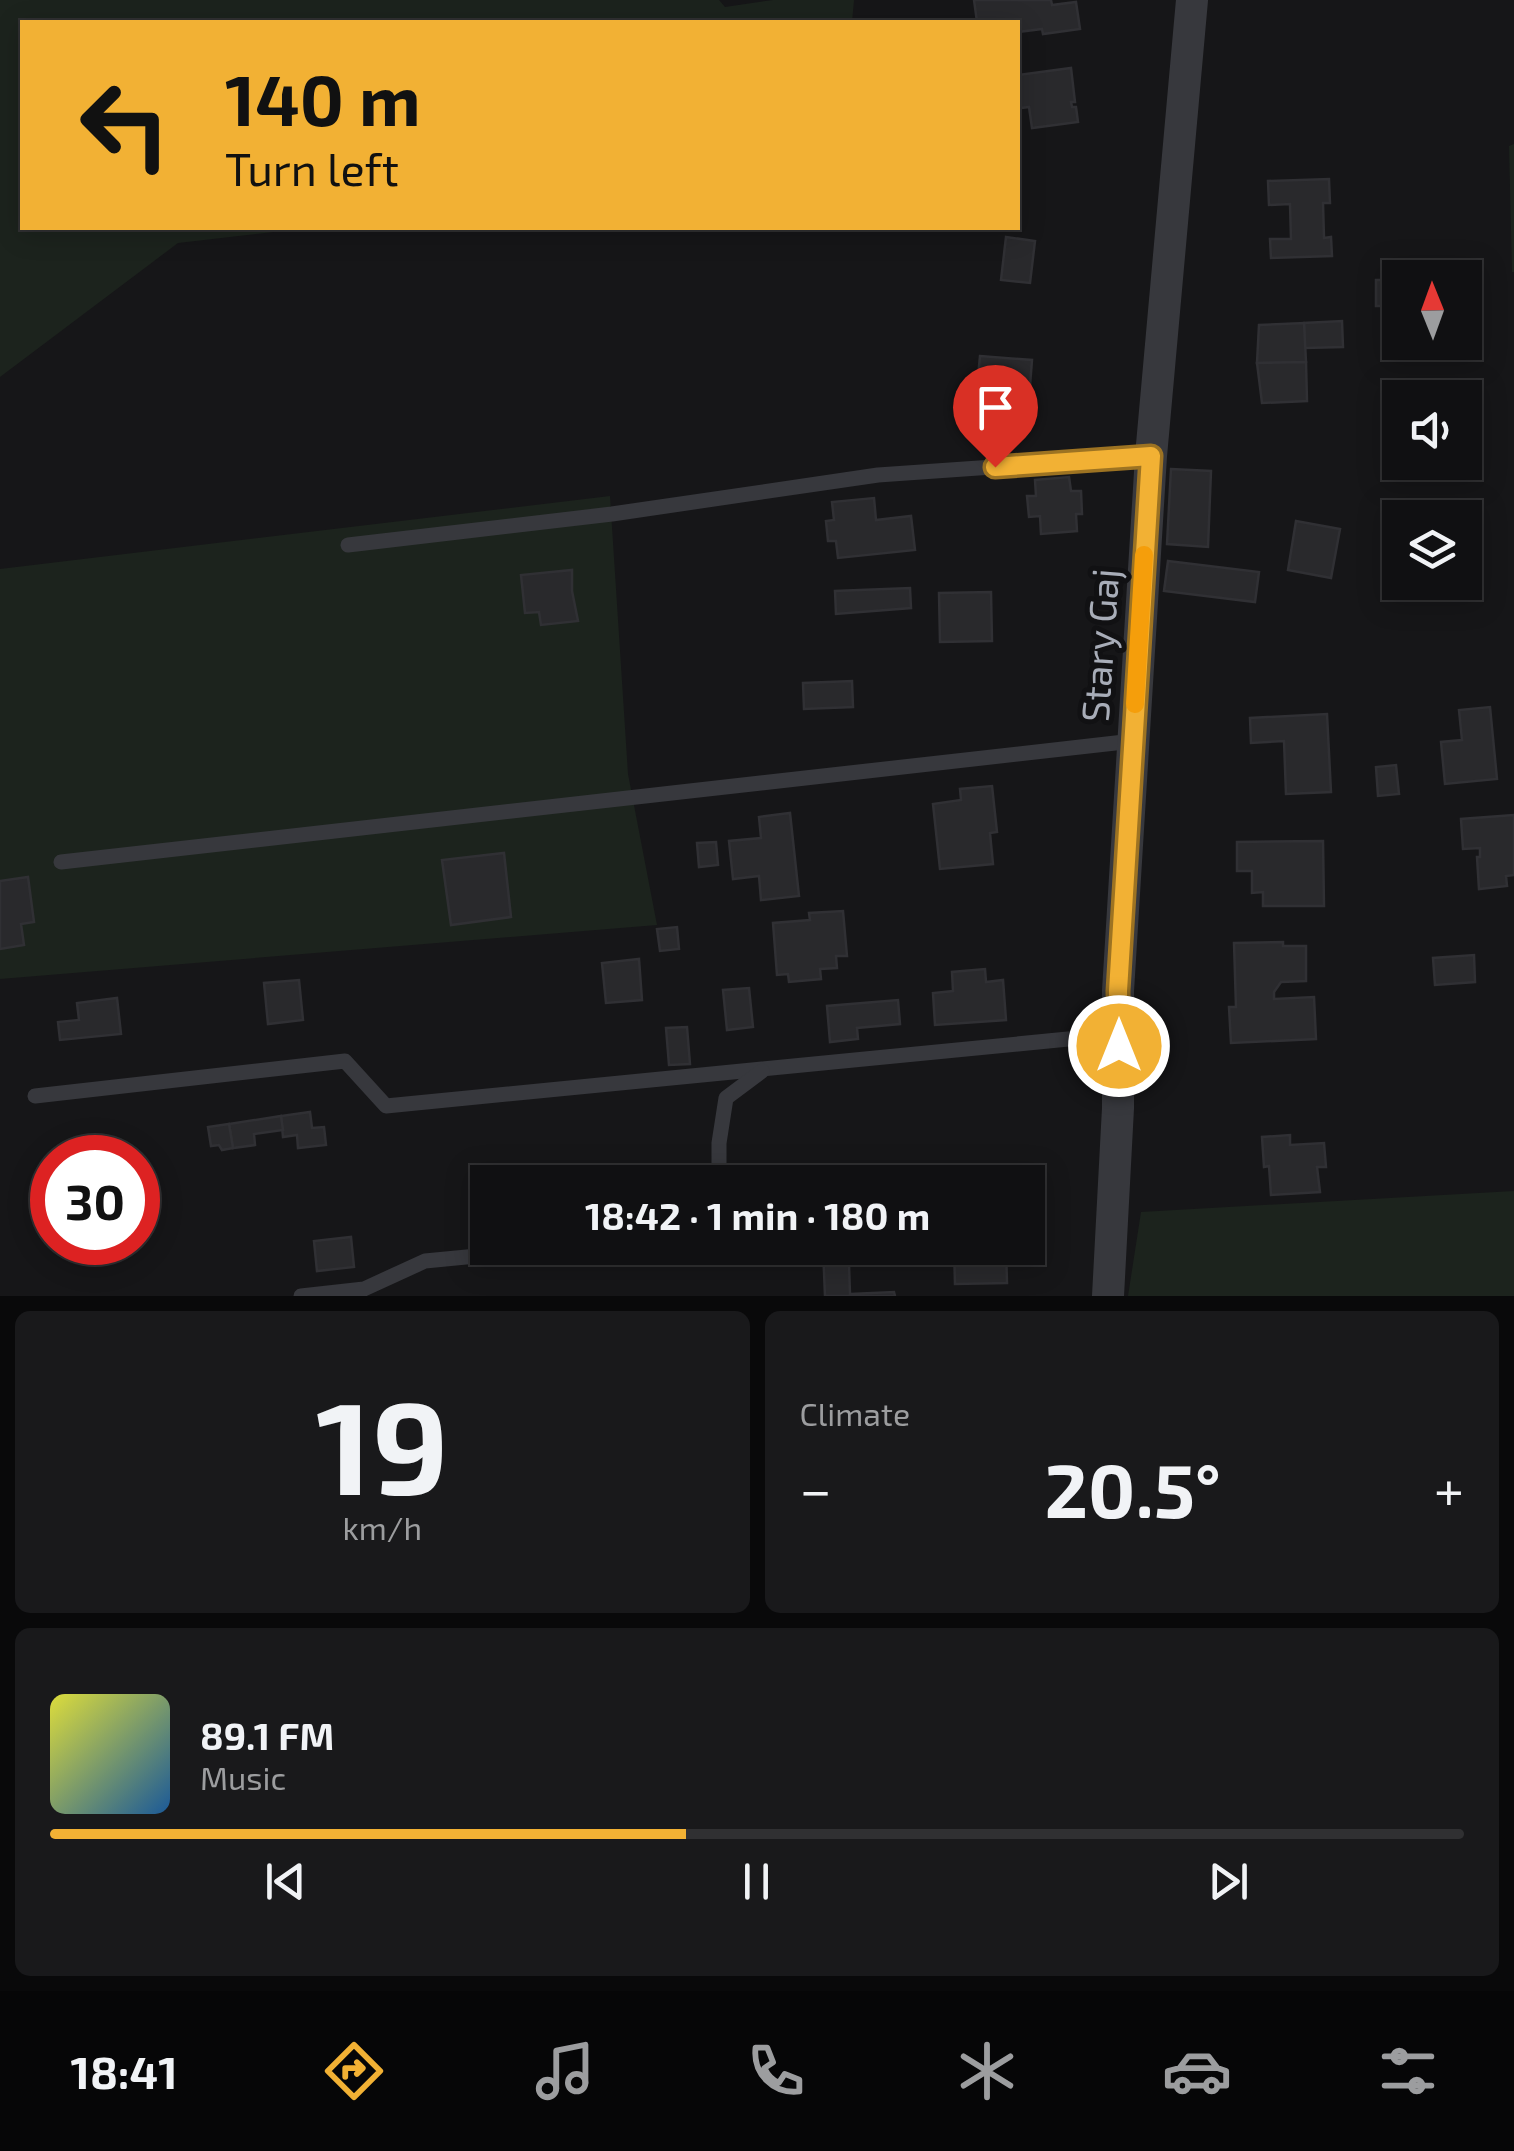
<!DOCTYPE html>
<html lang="en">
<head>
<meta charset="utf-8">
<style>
	:root { --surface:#101012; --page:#19191b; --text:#f1f3f6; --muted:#9c9d9f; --line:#303032; --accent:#f2b134 }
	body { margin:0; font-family:"Exo 2",sans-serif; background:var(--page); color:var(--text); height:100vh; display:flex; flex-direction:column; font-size:38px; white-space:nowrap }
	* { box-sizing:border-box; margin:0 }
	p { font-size:32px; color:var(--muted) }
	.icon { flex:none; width:55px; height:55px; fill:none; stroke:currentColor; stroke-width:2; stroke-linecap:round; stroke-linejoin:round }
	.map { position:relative; height:1296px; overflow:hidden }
	.drawer { display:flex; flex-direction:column; gap:15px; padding:15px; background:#09090a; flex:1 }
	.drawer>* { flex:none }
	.guide { position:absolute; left:20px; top:20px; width:1000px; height:210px; border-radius:0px; box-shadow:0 5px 25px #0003,0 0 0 2px var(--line); background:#f2b134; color:#111; overflow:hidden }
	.needle { width:65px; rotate:359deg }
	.fabs { position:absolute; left:1382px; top:260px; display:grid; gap:20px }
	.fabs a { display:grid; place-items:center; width:100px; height:100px; border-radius:0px; background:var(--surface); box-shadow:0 5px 25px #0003,0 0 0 2px var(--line); font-size:50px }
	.speed { position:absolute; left:30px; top:1135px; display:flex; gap:20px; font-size:50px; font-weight:700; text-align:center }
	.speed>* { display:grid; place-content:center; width:130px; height:130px; border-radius:50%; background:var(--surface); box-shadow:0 5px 25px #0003,0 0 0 2px var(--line); line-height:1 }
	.speed .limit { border:15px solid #d22; background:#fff; color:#111 }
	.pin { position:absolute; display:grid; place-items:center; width:85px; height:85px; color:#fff; margin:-102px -42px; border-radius:50% 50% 50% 0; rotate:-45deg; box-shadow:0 0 10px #0007 }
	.pin .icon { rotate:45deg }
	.me { position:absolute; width:110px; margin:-55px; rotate:0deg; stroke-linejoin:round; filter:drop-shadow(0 0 8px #0008) }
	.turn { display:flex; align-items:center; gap:35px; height:210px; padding:0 40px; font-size:45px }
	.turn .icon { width:130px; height:130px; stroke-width:2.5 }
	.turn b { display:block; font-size:70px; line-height:85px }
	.big { font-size:75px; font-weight:700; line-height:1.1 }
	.drawer .tile { flex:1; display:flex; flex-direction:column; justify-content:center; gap:15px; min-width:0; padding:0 35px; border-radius:15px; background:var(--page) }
	.drawer .dial { align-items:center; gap:0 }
	.dial b { font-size:130px; line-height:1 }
	.song { display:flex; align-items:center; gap:30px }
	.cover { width:120px; height:120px; border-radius:15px; background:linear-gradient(135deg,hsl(60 70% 55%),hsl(210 70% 35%)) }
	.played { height:10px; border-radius:5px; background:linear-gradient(90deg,var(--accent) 45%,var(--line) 45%) }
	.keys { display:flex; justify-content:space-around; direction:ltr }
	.heat { display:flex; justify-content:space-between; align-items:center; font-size:55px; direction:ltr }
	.drawer .tiles { flex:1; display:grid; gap:15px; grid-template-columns:1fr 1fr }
	.tile:last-child { grid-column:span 2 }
	.trip { position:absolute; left:470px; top:1165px; width:575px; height:100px; border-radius:0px; background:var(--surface); box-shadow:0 5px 25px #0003,0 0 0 2px var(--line); font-weight:700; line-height:100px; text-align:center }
	.tabs { display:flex; height:160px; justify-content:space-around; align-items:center; background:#060607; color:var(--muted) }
	.tabs .icon { width:70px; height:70px }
	.tabs .selected { color:var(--accent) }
	.tabs b { font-size:45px; color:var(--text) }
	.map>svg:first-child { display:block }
</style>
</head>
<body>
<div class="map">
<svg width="1514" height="1296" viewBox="0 0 1514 1296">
	<rect width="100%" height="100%" fill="#161618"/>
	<g fill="#1c231d">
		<path d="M0 0H719L725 7 773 0H854L852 22H22V228H308L178 243 0 377Z"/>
		<path d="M1514 144V272H1512L1509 146Z"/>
		<path d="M610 496 628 774 657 925 0 979V569Z"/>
		<path d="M1514 1191V1296H1128L1141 1212Z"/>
	</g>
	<g fill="#29292c" stroke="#303034" stroke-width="2.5">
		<path d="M974 0H1051L1052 5 1076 2 1080 29 1043 34 1042 29 1018 32V22H977Z"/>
		<path d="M1071 68 1075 102H1071L1072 107H1076L1078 122 1032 128 1029 107 1021 108 1018 75Z"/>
		<path d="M1329 179 1330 203H1323L1324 238 1331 237 1332 256 1271 258 1270 239H1291L1290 204 1269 205 1268 181Z"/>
		<path d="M1006 237 1035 241 1030 283 1001 280Z"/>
		<rect x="1376" y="280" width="24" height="26"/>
		<path d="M1342 321 1343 347 1305 348 1304 323Z"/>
		<path d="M1304 323 1306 362 1257 363 1259 325Z"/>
		<path d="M980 356 1032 360 1028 412 975 407Z"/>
		<path d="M1306 362 1307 401 1262 403 1257 363Z"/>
		<path d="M1171 469 1211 471 1208 547 1167 544Z"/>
		<path d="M1069 477 1071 491H1081L1082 514H1076L1077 531 1041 534 1040 516 1029 517 1027 496H1036L1035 480Z"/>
		<path d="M874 498 876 520 911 516 915 550 838 558 836 541H828L826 521 834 520 832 502Z"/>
		<path d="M1296 521 1340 529 1331 578 1288 570Z"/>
		<path d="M1168 561 1259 572 1255 602 1164 591Z"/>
		<path d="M572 570V591L578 621 541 625 539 612 525 613 521 575Z"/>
		<path d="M910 588 911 608 836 614 835 591Z"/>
		<path d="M991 592 992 641 940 642 939 593Z"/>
		<path d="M852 681 853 707 804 709 803 683Z"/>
		<path d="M1490 707 1497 779 1445 784 1441 742 1462 740 1459 710Z"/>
		<path d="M1327 714 1331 792 1286 794 1284 741 1251 743 1250 718Z"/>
		<path d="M1396 765 1399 794 1378 796 1376 767Z"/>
		<path d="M992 786 997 832 990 833 993 864 940 869 933 804 961 800 960 789Z"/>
		<path d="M790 813 799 896 761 900 759 876 733 879 729 841 761 838 759 817Z"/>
		<path d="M1514 815V875L1506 876 1507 886 1479 889 1477 857H1480V848L1463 849 1461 819Z"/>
		<path d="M1323 841 1324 906H1263V892L1252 893V871H1237V842Z"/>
		<path d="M716 842 718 865 699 867 697 843Z"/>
		<path d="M504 853 511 917 451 925 442 860Z"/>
		<path d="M28 877 34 922 21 924 24 945 0 949V881Z"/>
		<path d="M843 911 847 956H836L837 968 820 969 821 979 789 982 788 974 777 975 773 923 810 920 809 913Z"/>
		<path d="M677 927 679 949 660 951 657 929Z"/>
		<path d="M1283 942V946H1306V981L1281 982 1274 992V999L1314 997 1316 1039 1231 1043 1229 1007H1236L1234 943Z"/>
		<path d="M1474 955 1475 982 1435 985 1433 958Z"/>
		<path d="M639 959 642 1000 606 1003 602 963Z"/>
		<path d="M985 969 986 982 1003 980 1006 1020 935 1025 933 993 953 991 952 972Z"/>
		<path d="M299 980 303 1020 268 1024 264 983Z"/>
		<path d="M749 988 753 1027 727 1030 723 990Z"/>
		<path d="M117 998 121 1034 60 1040 58 1022 79 1020 77 1003Z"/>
		<path d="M898 1000 900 1024 857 1028 858 1039 830 1042 827 1006Z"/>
		<path d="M687 1027 690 1064 669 1065 666 1028Z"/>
		<path d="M310 1112 312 1128 324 1127 326 1145 298 1148 297 1135 283 1137 281 1116Z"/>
		<path d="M281 1116 283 1130 254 1134 255 1145 233 1148 229 1124Z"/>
		<path d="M229 1124 233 1148 222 1150 219 1145 211 1146 208 1127Z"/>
		<path d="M1290 1135V1145L1324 1143 1326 1167H1317L1320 1192 1271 1195 1269 1166 1264 1167 1262 1137Z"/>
		<path d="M351 1237 354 1267 317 1271 314 1241Z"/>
		<path d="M823 1248H857L858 1264H849L850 1294 894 1292 895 1296H825Z"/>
		<path d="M954 1248H1006L1007 1283 955 1284Z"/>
	</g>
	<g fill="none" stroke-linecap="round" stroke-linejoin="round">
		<g stroke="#37383d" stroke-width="15">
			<path d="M348 545 612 514 878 475 1151 456"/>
			<path d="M61 862 1133 741"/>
			<path d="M35 1096 345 1061 386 1106 1119 1034"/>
			<path d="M719 1182V1143L726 1098 762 1071"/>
			<path d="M301 1296 364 1289 425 1261 560 1248"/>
		</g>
		<path stroke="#37383d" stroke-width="32" d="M1108 1296 1118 1108V991L1151 456 1192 0"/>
	</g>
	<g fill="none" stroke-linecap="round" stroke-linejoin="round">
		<defs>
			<path id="route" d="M995 467 1151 456 1118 991 1119 1046"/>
		</defs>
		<use href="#route" stroke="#9d7322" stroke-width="25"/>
		<use href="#route" stroke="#f2b134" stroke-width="18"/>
		<path stroke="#f59e0b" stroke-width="18" d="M1135 704 1144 555"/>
	</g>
	<g text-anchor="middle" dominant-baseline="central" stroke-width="10" stroke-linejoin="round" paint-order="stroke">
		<g font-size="38" fill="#a8adb8" stroke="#111113">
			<text transform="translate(1099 645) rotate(-86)">Stary Gaj</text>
		</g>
	</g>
</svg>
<div class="fabs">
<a><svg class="needle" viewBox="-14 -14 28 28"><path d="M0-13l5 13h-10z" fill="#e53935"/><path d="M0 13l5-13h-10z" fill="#9c9d9f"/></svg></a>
<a><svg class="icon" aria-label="sound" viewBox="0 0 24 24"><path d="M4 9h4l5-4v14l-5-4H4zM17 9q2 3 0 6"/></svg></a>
<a><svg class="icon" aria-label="layers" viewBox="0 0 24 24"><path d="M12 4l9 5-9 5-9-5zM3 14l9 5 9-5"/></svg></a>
</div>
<div class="speed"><div class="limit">30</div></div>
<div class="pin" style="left:995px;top:467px;background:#d93025"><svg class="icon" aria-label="arrive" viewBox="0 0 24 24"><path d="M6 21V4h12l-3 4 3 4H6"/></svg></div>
<svg class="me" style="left:1119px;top:1046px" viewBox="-20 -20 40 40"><circle r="17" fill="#f2b134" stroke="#fff" stroke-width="3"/><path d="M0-11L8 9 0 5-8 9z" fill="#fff"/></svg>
<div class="trip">18:42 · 1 min · 180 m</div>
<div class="guide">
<div class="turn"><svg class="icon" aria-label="left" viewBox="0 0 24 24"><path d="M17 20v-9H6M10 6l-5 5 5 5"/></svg><div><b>140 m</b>Turn left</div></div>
</div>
</div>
<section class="drawer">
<div class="tiles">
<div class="tile dial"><b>19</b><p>km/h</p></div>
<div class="tile"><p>Climate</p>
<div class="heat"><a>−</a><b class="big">20.5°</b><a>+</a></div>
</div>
<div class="tile">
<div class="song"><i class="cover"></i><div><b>89.1 FM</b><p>Music</p></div></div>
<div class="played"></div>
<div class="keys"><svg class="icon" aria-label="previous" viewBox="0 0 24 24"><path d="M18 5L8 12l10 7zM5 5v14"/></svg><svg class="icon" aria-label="pause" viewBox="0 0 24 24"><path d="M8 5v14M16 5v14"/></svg><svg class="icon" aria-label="next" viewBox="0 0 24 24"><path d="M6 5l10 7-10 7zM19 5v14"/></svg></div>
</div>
</div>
</section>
<nav class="tabs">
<b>18:41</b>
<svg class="icon selected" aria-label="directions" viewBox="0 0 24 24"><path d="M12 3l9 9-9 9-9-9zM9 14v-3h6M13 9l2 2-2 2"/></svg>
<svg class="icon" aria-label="music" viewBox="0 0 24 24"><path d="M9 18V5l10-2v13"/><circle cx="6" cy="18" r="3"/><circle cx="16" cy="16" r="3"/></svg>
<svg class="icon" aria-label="phone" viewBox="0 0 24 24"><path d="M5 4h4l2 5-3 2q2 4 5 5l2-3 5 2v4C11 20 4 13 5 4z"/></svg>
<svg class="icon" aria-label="climate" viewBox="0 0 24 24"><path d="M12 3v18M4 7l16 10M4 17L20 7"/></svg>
<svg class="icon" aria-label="car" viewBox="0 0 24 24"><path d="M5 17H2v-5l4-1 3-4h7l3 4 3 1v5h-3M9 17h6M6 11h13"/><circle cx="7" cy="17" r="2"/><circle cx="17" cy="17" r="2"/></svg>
<svg class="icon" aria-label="filters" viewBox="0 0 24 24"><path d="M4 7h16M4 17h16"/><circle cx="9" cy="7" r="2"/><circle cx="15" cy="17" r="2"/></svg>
</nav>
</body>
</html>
